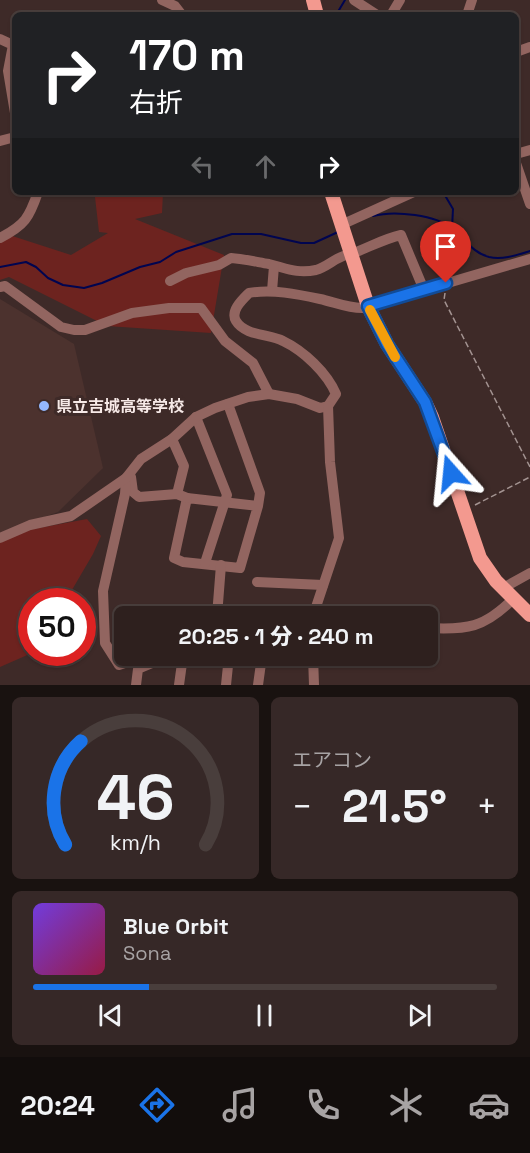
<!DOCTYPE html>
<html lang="ja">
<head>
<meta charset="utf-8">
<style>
	:root { --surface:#2e201e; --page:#362827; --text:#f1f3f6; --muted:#a7a3a4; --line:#493e3c; --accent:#1a73e8 }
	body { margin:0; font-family:"Space Grotesk","Noto Sans JP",sans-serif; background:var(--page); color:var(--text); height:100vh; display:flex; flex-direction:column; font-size:22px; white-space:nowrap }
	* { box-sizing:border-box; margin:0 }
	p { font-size:20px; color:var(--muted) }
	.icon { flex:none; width:33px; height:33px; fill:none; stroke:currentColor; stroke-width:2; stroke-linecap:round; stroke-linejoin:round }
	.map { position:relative; height:685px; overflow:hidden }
	.panel { display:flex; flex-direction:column; gap:12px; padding:12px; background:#191210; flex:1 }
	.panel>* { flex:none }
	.hud { position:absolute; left:12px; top:12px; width:507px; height:183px; border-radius:9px; box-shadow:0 2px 4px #0004,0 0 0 2px var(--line); background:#202124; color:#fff; overflow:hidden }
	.speed { position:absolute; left:18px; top:588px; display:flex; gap:12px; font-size:30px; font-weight:700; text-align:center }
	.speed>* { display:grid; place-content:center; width:78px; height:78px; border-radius:50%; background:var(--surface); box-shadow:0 2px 4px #0004,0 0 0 2px var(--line); line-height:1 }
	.speed .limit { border:9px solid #d22; background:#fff; color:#111 }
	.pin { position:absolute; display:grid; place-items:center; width:51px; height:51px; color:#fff; margin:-62px -26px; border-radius:50% 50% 50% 0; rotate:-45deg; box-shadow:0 0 6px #0007 }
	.pin .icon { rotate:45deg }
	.me { position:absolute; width:66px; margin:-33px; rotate:342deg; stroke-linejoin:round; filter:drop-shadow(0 0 4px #0008) }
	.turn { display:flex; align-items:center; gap:21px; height:126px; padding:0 18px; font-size:27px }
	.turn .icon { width:78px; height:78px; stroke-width:2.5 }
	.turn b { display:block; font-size:42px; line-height:51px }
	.lanes { display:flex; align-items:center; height:57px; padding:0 18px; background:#0003; justify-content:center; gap:30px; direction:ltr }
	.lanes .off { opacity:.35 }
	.big { font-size:45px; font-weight:800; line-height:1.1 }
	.panel .widget { flex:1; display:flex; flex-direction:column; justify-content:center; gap:9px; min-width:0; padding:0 21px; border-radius:9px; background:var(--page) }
	.panel .dial { align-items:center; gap:0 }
	.dial svg { height:156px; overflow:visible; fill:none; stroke:var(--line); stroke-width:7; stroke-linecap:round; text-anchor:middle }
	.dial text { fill:var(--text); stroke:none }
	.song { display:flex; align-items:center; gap:18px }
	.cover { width:72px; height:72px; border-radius:9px; background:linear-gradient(135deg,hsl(260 70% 55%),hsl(340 70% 35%)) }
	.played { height:6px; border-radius:3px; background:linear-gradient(90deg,var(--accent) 25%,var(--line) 25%) }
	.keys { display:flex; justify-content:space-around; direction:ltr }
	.heat { display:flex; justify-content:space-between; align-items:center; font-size:33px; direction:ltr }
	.panel .tiles { flex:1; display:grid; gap:12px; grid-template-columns:1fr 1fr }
	.widget:last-child { grid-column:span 2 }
	.trip { position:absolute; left:114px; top:606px; width:324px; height:60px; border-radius:9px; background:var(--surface); box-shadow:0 2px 4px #0004,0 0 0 2px var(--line); font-weight:800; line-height:60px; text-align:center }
	.dock { display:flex; height:96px; justify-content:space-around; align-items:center; background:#120d0c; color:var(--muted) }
	.dock .icon { width:42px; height:42px }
	.dock .active { color:var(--accent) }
	.dock b { font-size:27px; color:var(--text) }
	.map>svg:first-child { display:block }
</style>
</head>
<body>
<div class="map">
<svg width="530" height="685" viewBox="0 0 530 685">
	<rect width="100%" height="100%" fill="#3e2a28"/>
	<path fill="#4c322e" d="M0 299 74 344 103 468 58 512 0 533Z"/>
	<g fill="#6d231f">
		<path d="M109 192H163L162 213 135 219 224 255 211 333 107 326 9 277 0 280V232L71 255 108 233 99 232 95 197 108 195Z"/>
		<path d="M87 519 101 536 93 554 69 595V601L32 602V653L0 667V541L28 530Z"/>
	</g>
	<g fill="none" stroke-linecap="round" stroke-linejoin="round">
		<g stroke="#000550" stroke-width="2">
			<path d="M336 15 345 0"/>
			<path d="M443 192 453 209 452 228"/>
			<path d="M373 216C395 210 436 215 453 229 465 239 473 253 489 257 503 260 517 255 530 251"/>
			<path d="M0 267 26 262 36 267 48 278 63 285 84 288 102 283 140 267 160 262 176 252 232 234H261L301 243H314L338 232"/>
		</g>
		<g stroke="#a39391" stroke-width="1.5" stroke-dasharray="6 3" stroke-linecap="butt">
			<path d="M445 293 444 300 530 467"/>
			<path d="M475 505 530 477"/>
		</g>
		<g stroke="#926560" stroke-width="10">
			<path d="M162 0 175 6 182 15"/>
			<path d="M354 0 377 15"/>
			<path d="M391 15 400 0"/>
			<path d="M467 15 472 0"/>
			<path d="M0 39 13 45 8 71 15 113"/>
			<path d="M516 52 530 47"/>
			<path d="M0 141 15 137"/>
			<path d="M516 154 530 150"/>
			<path d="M516 163 530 204"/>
			<path d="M341 225 414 192"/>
			<path d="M0 238C25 225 29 218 38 192"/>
			<path d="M351 254C368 248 383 239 401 235L424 290"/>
			<path d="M170 281 186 273 219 265 231 258C244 259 257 262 269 264 286 268 297 274 316 270 327 267 335 258 346 255"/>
			<path d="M0 287 5 286 61 327 74 330H85L132 313 169 308H201L225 341 253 363 269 394"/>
			<path d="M272 291 274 266"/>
			<path d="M228 404 260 493 258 506 240 568 183 562 174 558 187 498 258 506"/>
			<path d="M196 417 227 495 205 563"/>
			<path d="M172 439 184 466 177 494"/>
			<path d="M131 477 133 492 139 497 177 494 187 498"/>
			<path d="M126 478 125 494 103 591 105 643 119 665 145 656"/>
			<path d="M0 538 30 525 71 516 126 478 141 459 172 439 196 417 215 408 248 397 269 394 297 399 320 408 328 406 336 394C327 373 304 351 283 341 270 334 245 336 236 321 230 311 242 300 249 293 272 289 297 294 320 299 334 302 347 308 362 308L530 259"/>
			<path d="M257 582 323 585"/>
			<path d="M503 588 530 573"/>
			<path d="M217 616 221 565"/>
			<path d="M313 616 339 538 330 462 328 406"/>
			<path d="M428 628C467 630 484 628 513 599"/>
			<path d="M313 656 314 685"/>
			<path d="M136 685 138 669 169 656"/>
			<path d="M179 685 183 656"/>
			<path d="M226 685 229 656"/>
			<path d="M258 685 262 656"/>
		</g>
		<g stroke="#f3998f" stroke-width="14">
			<path d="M313 0 317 15"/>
			<path d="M331 192 368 306 387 344 425 402 432 417 480 558 496 581 530 615"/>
		</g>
	</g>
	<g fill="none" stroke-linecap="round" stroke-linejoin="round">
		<defs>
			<path id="route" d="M446 283 368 306 387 344 425 402 451 473"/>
		</defs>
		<use href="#route" stroke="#114b97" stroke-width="15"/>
		<use href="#route" stroke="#1a73e8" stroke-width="10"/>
		<path stroke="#f59e0b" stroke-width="10" d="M370 310 395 357"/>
	</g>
	<circle fill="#94b7fd" stroke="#3e2a28" stroke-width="2" cx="44" cy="406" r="6"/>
	<g text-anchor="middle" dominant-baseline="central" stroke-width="6" stroke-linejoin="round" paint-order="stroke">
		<g font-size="16" font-weight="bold" fill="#f6e9e7" stroke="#3e2a28" text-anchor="start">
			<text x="56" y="406">県立吉城高等学校</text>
		</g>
	</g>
</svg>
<div class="speed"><div class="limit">50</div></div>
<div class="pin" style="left:446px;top:283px;background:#d93025"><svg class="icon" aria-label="arrive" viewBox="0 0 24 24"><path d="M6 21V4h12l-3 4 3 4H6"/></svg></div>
<svg class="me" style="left:451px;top:473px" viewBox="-20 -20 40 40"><path d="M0-17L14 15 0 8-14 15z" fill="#1a73e8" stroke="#fff" stroke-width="4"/></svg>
<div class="trip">20:25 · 1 分 · 240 m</div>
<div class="hud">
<div class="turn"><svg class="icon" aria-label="right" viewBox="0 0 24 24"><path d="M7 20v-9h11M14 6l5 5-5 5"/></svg><div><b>170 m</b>右折</div></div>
<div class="lanes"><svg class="icon off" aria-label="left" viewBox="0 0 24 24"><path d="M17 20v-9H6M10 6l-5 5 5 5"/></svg><svg class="icon off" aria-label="ahead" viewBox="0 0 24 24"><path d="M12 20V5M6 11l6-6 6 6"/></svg><svg class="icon" aria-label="right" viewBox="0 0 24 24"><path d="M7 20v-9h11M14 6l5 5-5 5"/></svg></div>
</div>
</div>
<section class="panel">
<div class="tiles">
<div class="widget dial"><svg viewBox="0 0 100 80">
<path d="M14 69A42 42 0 1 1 86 69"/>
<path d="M14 69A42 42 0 0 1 22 16" stroke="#1a73e8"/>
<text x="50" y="56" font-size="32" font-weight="700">46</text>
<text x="50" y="72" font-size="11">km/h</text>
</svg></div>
<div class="widget"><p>エアコン</p>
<div class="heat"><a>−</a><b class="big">21.5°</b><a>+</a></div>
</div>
<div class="widget">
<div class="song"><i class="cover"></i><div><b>Blue Orbit</b><p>Sona</p></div></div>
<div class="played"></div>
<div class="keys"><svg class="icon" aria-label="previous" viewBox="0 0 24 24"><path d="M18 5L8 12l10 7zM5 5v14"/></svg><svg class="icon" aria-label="pause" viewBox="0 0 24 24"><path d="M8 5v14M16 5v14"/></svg><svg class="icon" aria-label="next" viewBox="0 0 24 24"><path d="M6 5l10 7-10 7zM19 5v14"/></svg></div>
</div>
</div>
</section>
<nav class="dock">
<b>20:24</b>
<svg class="icon active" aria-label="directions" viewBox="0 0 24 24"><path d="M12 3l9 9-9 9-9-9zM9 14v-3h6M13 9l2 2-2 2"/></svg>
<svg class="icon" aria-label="music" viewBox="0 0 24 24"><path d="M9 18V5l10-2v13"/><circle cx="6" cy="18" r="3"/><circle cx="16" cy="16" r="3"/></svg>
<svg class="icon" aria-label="phone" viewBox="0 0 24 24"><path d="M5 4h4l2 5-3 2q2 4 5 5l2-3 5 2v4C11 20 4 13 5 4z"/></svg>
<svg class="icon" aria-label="climate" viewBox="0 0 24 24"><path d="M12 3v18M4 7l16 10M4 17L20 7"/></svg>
<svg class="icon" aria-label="car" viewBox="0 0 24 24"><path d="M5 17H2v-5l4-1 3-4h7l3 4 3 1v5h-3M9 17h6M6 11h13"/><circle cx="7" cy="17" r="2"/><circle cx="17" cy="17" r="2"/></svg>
</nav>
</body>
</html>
